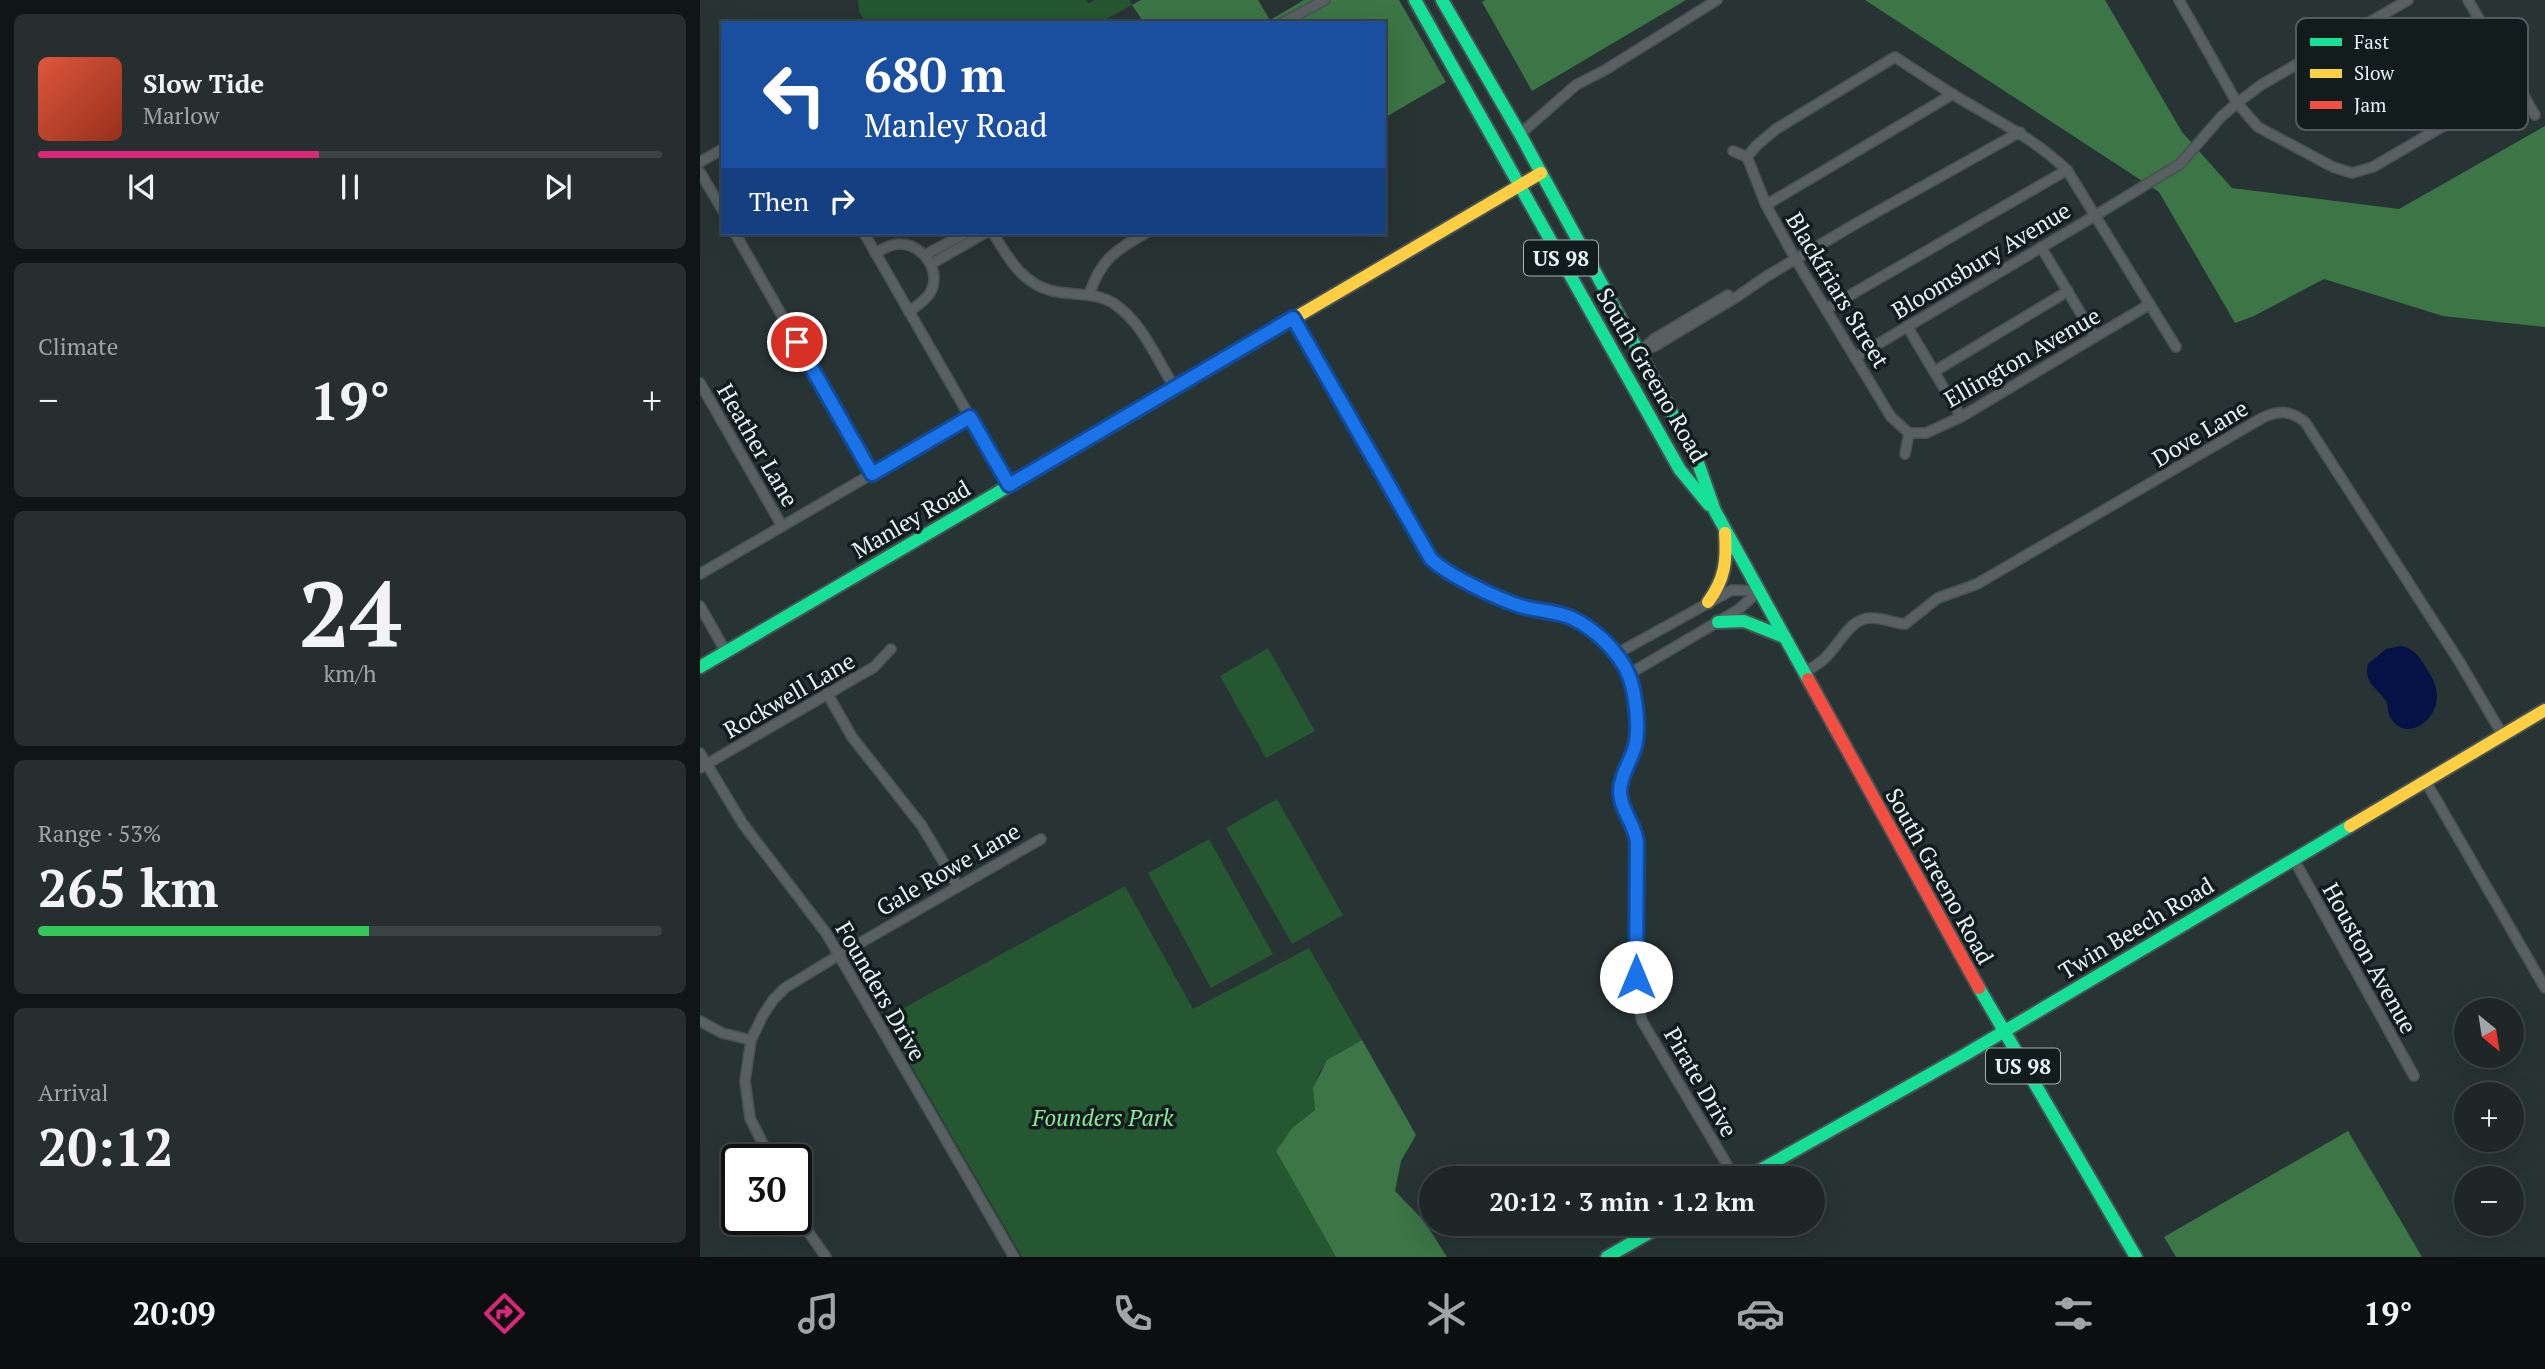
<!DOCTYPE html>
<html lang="en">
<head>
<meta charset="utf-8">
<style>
	:root { --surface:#1e2627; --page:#262e2f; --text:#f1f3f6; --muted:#a1a5a7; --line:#3c4344; --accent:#db2777 }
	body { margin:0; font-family:"PT Serif",serif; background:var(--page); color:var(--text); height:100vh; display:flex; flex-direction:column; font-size:26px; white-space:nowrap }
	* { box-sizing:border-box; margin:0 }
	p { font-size:23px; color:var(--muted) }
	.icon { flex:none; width:38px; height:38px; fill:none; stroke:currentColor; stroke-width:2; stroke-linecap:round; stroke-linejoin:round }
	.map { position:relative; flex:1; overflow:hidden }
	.details { display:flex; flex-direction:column; gap:14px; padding:14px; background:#101515; width:700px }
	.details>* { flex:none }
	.banner { position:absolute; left:21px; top:21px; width:665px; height:214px; border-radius:0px; box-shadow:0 7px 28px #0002,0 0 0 2px var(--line); background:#1a4fa0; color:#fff; overflow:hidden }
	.needle { width:46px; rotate:150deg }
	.controls { position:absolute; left:1754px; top:998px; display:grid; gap:14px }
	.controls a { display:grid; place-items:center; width:70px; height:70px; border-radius:50%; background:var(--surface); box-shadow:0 7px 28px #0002,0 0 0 2px var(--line); font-size:35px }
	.speed { position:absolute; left:21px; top:1144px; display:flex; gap:14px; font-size:35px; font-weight:700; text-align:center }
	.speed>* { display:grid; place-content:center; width:91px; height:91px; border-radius:50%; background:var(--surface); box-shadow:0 7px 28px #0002,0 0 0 2px var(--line); line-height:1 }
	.speed .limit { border:4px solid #111; border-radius:10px; background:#fff; color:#111 }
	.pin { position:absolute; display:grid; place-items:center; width:60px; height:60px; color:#fff; margin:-30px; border:4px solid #fff; border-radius:50%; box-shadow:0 2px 7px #0007 }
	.me { position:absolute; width:77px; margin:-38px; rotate:0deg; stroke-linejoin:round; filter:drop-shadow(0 0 5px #0008) }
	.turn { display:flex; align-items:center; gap:24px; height:147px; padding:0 28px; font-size:32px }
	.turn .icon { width:91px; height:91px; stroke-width:2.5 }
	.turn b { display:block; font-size:49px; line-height:60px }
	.then { display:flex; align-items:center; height:66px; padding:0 28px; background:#0003; gap:14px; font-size:26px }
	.big { font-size:52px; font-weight:600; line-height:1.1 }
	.details .tile { flex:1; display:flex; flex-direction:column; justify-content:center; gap:10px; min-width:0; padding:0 24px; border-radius:10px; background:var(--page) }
	.details .dial { align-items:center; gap:0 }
	.dial b { font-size:91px; line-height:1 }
	.song { display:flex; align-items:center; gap:21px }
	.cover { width:84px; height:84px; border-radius:10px; background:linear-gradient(135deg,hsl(10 70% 55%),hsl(10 70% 35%)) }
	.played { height:7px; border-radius:4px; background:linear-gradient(90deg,var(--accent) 45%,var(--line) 45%) }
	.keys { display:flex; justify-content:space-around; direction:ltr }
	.heat { display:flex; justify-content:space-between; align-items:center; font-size:38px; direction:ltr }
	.charge { height:10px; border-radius:5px; background:linear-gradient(90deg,#34c759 53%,var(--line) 0) }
	.trip { position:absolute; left:719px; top:1166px; width:406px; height:70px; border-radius:35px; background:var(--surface); box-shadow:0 7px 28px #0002,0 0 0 2px var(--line); font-weight:600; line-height:70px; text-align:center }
	.dock { display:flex; height:112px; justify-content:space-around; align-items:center; background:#0c0f10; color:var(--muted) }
	.dock .icon { width:49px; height:49px }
	.dock .current { color:var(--accent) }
	.dock b { font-size:32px; color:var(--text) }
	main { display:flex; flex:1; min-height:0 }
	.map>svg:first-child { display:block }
</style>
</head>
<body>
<main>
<section class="details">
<div class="tile">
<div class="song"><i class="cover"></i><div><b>Slow Tide</b><p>Marlow</p></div></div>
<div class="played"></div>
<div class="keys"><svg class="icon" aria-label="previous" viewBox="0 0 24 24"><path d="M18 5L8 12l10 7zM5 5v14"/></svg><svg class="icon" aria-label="pause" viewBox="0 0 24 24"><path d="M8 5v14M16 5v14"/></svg><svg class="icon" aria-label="next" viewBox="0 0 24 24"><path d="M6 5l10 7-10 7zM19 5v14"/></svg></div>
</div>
<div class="tile"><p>Climate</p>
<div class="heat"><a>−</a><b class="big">19°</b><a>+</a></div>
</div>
<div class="tile dial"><b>24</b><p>km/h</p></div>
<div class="tile"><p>Range · 53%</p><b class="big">265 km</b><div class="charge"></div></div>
<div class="tile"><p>Arrival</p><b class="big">20:12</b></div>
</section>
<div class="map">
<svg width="1845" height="1257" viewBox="0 0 1845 1257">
	<rect width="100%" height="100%" fill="#283334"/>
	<g fill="#255730">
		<path d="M158 0H386L389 3 395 0H430L432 5 399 23H166L159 11Z"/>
		<path d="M568 648 615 731 566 758 520 676Z"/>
		<path d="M577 799 643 915 592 944 526 828Z"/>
		<path d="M509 839 573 954 511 988 448 873Z"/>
		<path d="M425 886 493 1009 609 948 662 1040C626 1060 612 1065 615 1110L592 1128 576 1151 636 1257H322L184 1019Z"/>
	</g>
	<g fill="#3c7546">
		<path d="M441 0H558L570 20 604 0H699L746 82 684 118V23H444L432 5Z"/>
		<path d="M785 0H986L832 91 782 2Z"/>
		<path d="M1165 0H1405L1482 132 1532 188 1699 209 1845 126V327L1743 316 1624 279 1554 316 1535 323 1459 192Z"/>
		<path d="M662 1040 716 1135 701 1161 695 1191 724 1221 747 1257H636L576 1151 592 1128 615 1110 613 1088 627 1060Z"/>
		<path d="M1648 1131 1722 1257H1476L1464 1237Z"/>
	</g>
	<path fill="#051245" d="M1701 646C1713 648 1719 656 1725 666 1731 675 1737 685 1737 696 1738 720 1706 744 1690 717 1687 712 1689 706 1686 701 1678 688 1663 683 1668 664L1686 649Z"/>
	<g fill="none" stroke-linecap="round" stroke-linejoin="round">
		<defs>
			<g id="street">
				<path d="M1708 0 1561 85 1537 103 1558 127 1633 167 1652 173 1673 167 1817 83"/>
				<path d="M1768 0 1835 115"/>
				<path d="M582 23 625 0"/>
				<path d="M820 134 876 85 905 70 1017 0"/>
				<path d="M1033 151 1047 157"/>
				<path d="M1047 157 1056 146 1076 129 1195 57C1215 70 1234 83 1254 95 1295 120 1332 137 1367 170L1476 347"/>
				<path d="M1047 157 1066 205 1096 260 1191 417 1209 433"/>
				<path d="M0 162 23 149"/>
				<path d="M0 172 23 211"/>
				<path d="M1066 205 1253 94"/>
				<path d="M35 233 172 474"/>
				<path d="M164 233 309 485"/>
				<path d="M293 233C309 260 325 287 358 292 378 295 399 293 416 305 443 324 457 360 475 388"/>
				<path d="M1341 247 1395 337"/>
				<path d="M175 253C184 249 191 243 201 244 224 245 242 272 230 293 226 300 216 306 209 312"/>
				<path d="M225 255 266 233"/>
				<path d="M231 264 285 233"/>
				<path d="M389 295C401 259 414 251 446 233"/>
				<path d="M1126 309 1367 170"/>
				<path d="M593 319 731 559C749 577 796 598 820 606 837 611 856 611 872 618 899 631 927 659 933 689 936 705 939 726 936 742 932 759 920 774 920 792 920 809 935 824 938 842L937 998 942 1021 1035 1178"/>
				<path d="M1207 326 1261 417"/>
				<path d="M945 347 954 339 1028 295"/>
				<path d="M940 352 955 346 1038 296 1067 276 1157 223 1320 132"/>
				<path d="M1156 357 1396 215 1480 164 1521 117 1537 103 1479 0"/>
				<path d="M1235 371 1368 291"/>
				<path d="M0 383 82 526"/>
				<path d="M1209 433H1226L1261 417 1450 304"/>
				<path d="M1205 454 1209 433"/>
				<path d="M0 574 270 417"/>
				<path d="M0 606 26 652"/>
				<path d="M916 654 1032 590 1059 591"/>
				<path d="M1104 673C1110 669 1117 665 1123 660 1139 647 1149 617 1172 618 1183 618 1194 623 1205 624L1238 598 1277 584 1562 418C1578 410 1590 410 1605 422L1759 661 1802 734"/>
				<path d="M929 674 1038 610 1059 591"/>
				<path d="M127 693 152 737 222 826 257 885"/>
				<path d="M0 753 43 824 126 933 314 1257"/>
				<path d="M0 768 174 667 191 649"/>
				<path d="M1726 782 1845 988"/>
				<path d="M1593 858 1714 1076"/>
				<path d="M0 1021 22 1033 51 1040"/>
				<path d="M71 1160 50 1118 45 1081 51 1040 63 1015 73 1000 85 988 139 955 341 839"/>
				<path d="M96 1204 107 1230 126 1257"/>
			</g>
			<g id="fast">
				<path d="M715 0 980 470 1009 505"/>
				<path d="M742 0 820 134 972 413 997 460 1015 511 1108 679"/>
				<path d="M1018 622 1044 621 1084 637"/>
				<path d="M0 667 401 432"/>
				<path d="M1279 988 1436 1257"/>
				<path d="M1046 1178 1266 1054 1650 826"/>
				<path d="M907 1257 966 1223"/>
			</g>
			<g id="slow">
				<path d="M401 432 841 173"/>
				<path d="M1008 602C1025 579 1027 561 1025 533"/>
				<path d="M1650 826 1845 710"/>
			</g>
			<path id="jam" d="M1108 679 1279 988"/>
		</defs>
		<use href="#street" stroke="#485153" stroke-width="12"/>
		<use href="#fast" stroke="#485153" stroke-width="16"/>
		<use href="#slow" stroke="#485153" stroke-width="16"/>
		<use href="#jam" stroke="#485153" stroke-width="16"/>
		<use href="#street" stroke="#586061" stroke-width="9"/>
		<use href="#fast" stroke="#16e098" stroke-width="12"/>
		<use href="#slow" stroke="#ffcf43" stroke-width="12"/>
		<use href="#jam" stroke="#f24e42" stroke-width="12"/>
	</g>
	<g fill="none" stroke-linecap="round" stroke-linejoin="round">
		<defs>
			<path id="route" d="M97 342 172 474 270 417 309 485 593 318 731 559C749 576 796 598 820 606 837 611 856 611 872 618 899 631 927 659 933 689 936 705 939 726 936 742 933 759 920 774 920 792 920 809 935 824 937 842L936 977"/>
		</defs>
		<use href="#route" stroke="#114b97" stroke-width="18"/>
		<use href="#route" stroke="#1a73e8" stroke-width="12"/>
	</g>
	<g text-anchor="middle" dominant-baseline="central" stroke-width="7" stroke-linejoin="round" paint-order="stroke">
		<g fill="#131c1d" stroke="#a7b2b4" stroke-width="2">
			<rect x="824" y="240.5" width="74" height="35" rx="5"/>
			<rect x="1286" y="1048.5" width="74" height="35" rx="5"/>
		</g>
		<g font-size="21" font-weight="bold" fill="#e6f2f4">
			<text x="861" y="258">US 98</text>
			<text x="1323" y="1066">US 98</text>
		</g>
		<g font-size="23" fill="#e6f2f4" stroke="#131c1d">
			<text transform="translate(1281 260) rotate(-31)">Bloomsbury Avenue</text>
			<text transform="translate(1138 290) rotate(59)">Blackfriars Street</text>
			<text transform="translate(1322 357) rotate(-30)">Ellington Avenue</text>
			<text transform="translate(952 375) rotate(60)">South Greeno Road</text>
			<text transform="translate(1500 433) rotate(-31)">Dove Lane</text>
			<text transform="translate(58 445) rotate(60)">Heather Lane</text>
			<text transform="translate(211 519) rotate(-30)">Manley Road</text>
			<text transform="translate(89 695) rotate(-30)">Rockwell Lane</text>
			<text transform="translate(248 869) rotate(-30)">Gale Rowe Lane</text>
			<text transform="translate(1240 876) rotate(61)">South Greeno Road</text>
			<text transform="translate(1436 928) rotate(-31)">Twin Beech Road</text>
			<text transform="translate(1670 958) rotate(61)">Houston Avenue</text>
			<text transform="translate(181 991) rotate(60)">Founders Drive</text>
			<text transform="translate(1001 1082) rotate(60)">Pirate Drive</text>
		</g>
		<g font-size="23" font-style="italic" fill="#8fe79a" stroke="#131c1d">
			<text x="403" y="1117">Founders Park</text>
		</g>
	</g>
	<rect x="1596" y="18" width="232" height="112" rx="10" fill="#131c1d" stroke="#525c5e" stroke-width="2"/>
	<rect x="1610" y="38" width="32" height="8" fill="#16e098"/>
	<rect x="1610" y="69" width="32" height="9" fill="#ffcf43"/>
	<rect x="1610" y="101" width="32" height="8" fill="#f24e42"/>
	<g font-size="19" fill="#e6f2f4">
		<text x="1654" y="49">Fast</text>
		<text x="1654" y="80">Slow</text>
		<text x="1654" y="112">Jam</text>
	</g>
</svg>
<div class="controls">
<a><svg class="needle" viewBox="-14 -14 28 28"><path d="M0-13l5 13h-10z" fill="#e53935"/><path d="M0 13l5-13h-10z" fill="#a1a5a7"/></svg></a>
<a>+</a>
<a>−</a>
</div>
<div class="speed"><div class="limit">30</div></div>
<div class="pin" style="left:97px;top:342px;background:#d93025"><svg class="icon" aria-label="arrive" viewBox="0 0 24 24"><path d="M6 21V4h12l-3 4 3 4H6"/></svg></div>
<svg class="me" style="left:936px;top:977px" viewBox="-20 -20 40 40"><circle r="19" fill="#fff"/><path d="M0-13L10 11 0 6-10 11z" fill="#1a73e8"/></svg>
<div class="trip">20:12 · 3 min · 1.2 km</div>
<div class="banner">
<div class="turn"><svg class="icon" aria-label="left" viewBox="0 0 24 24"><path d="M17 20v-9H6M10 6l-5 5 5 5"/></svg><div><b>680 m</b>Manley Road</div></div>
<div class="then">Then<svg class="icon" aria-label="right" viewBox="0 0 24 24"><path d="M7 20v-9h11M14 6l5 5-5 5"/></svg></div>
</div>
</div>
</main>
<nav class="dock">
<b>20:09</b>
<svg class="icon current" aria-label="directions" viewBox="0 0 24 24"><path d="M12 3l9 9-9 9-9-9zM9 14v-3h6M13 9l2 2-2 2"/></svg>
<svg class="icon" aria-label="music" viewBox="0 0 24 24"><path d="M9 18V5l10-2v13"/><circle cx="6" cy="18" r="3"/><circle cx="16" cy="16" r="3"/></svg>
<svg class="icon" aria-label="phone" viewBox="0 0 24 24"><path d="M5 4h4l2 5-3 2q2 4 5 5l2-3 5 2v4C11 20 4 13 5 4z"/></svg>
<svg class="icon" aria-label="climate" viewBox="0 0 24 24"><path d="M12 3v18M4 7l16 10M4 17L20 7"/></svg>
<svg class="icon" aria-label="car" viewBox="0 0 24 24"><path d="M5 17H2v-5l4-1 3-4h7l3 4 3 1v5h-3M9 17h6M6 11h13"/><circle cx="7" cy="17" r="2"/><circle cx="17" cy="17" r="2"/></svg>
<svg class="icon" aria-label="filters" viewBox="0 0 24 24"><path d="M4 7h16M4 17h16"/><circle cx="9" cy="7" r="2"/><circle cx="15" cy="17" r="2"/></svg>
<b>19°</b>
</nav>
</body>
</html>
